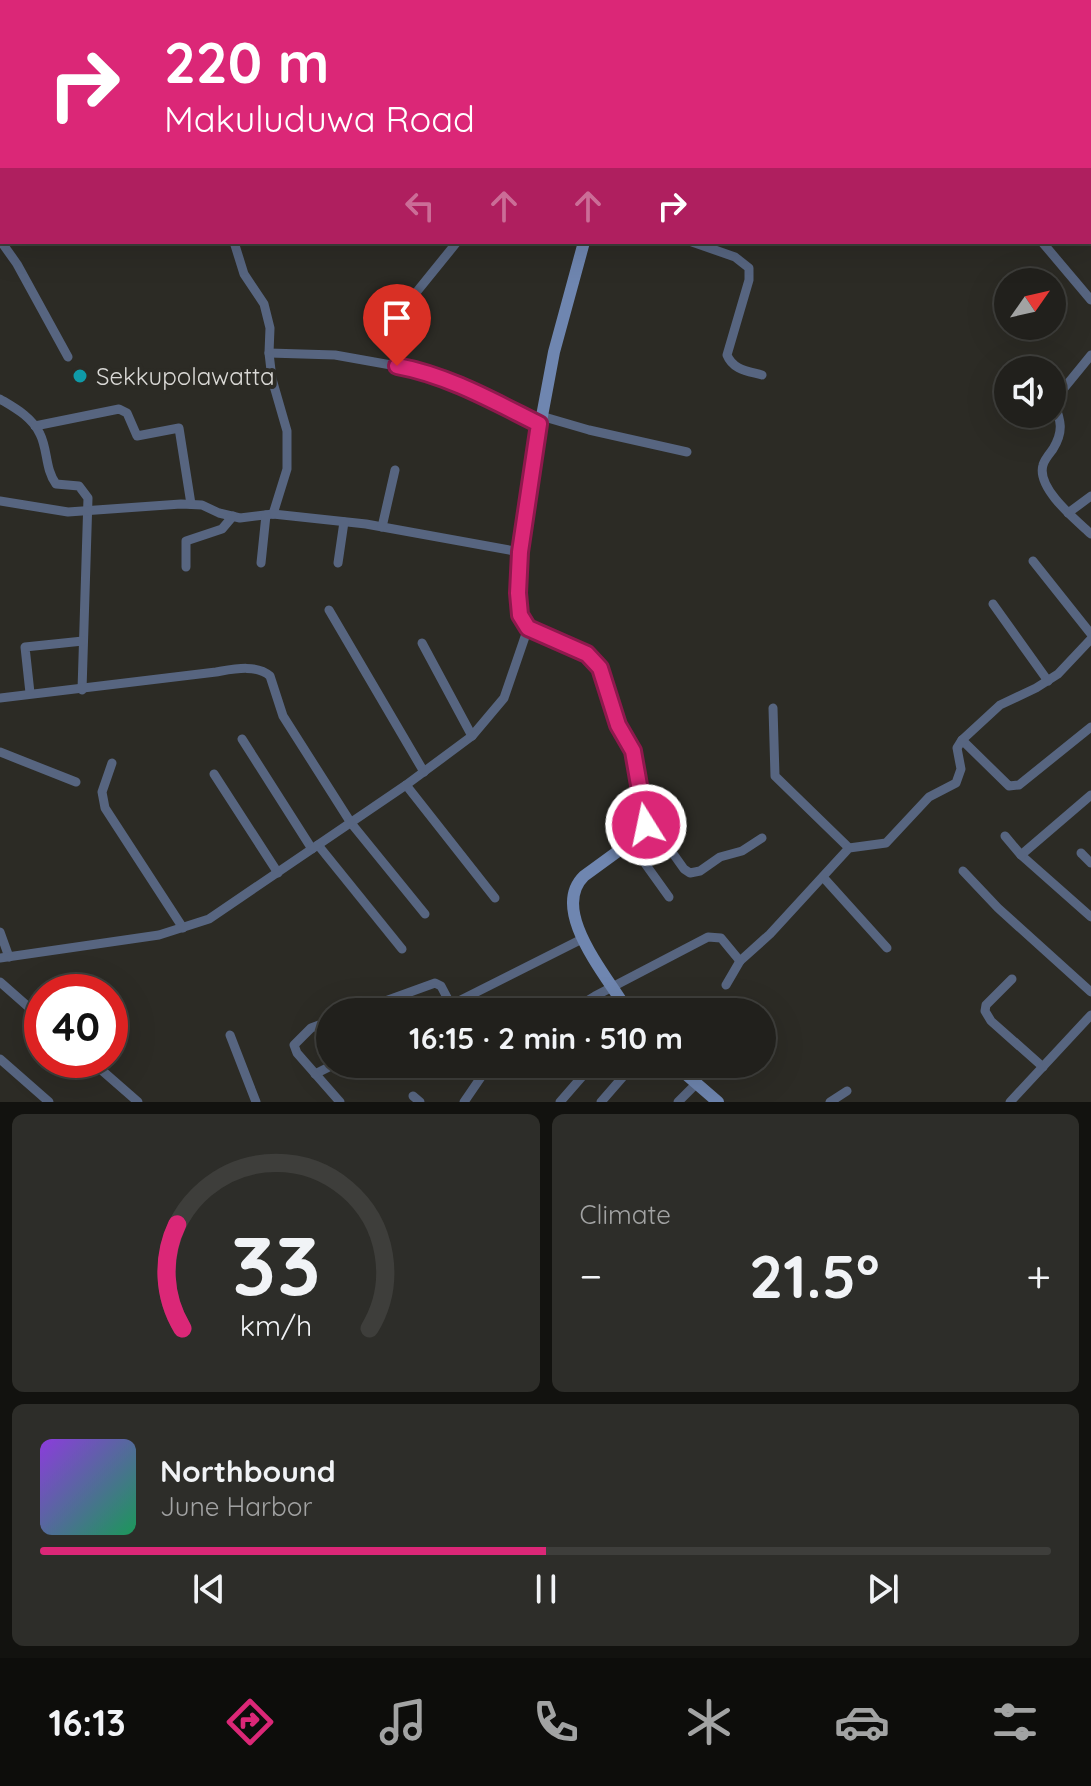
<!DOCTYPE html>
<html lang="en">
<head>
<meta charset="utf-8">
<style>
	:root { --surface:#21201c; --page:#2d2d29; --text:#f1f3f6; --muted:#a2a3a3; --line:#3e3e3b; --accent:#db2777 }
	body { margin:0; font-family:Quicksand,sans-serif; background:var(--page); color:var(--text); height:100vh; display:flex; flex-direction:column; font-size:30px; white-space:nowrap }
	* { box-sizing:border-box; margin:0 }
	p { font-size:26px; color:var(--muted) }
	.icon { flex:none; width:44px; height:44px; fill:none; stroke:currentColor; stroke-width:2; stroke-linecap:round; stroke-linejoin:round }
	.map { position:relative; height:1102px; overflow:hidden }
	.side { display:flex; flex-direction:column; gap:12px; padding:12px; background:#12120f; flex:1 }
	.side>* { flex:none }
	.guide { position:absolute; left:0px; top:0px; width:1092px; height:244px; box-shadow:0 8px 32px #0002,0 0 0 2px var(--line); background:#db2777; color:#fff; overflow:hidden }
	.needle { width:52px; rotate:56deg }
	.buttons { position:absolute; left:994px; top:268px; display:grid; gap:16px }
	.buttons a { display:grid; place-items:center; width:72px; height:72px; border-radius:50%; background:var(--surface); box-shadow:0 8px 32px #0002,0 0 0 2px var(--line); font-size:40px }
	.speed { position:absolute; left:24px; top:974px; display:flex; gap:16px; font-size:40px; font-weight:700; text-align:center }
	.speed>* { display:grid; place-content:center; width:104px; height:104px; border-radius:50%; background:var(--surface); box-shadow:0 8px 32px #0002,0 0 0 2px var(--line); line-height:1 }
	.speed .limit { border:12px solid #d22; background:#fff; color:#111 }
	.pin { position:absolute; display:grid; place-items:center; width:68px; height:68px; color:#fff; margin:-82px -34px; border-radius:50% 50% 50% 0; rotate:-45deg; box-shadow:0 0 8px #0007 }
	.pin .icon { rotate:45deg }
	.me { position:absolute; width:88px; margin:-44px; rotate:350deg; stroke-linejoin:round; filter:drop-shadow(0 0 6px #0008) }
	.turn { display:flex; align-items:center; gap:28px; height:168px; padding:0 32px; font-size:36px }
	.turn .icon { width:104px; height:104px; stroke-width:2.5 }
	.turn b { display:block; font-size:56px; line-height:68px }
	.lanes { display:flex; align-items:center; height:76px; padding:0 32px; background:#0003; justify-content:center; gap:40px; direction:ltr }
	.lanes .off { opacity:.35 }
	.big { font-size:60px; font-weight:800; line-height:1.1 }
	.side .widget { flex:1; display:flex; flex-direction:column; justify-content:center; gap:12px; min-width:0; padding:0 28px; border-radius:12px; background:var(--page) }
	.side .dial { align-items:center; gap:0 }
	.dial svg { height:208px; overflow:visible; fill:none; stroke:var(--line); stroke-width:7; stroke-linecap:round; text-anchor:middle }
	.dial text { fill:var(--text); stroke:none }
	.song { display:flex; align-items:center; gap:24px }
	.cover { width:96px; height:96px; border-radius:12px; background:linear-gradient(135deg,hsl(270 70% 55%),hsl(150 70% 35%)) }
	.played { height:8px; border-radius:4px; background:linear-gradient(90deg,var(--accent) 50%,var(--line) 50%) }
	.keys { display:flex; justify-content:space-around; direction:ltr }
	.heat { display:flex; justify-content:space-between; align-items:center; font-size:44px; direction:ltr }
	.side .tiles { flex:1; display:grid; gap:12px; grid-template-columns:1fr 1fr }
	.widget:last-child { grid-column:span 2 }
	.trip { position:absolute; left:316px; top:998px; width:460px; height:80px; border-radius:40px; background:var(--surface); box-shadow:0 8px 32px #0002,0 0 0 2px var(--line); font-weight:800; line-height:80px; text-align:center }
	.tabs { display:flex; height:128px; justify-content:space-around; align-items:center; background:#0d0d0b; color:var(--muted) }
	.tabs .icon { width:56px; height:56px }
	.tabs .on { color:var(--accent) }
	.tabs b { font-size:36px; color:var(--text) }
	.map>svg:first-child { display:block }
</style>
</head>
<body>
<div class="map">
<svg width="1091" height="1102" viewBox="0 0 1091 1102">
	<rect width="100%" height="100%" fill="#2c2b25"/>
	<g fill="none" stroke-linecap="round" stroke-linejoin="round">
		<g stroke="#576580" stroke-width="9">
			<path d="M61 0 62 2"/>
			<path d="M255 0 258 2"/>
			<path d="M405 0 407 2"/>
			<path d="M880 0 882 2"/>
			<path d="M231 2 233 0"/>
			<path d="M325 2 328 0"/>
			<path d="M823 2 847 0"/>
			<path d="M0 240 17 264 68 357"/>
			<path d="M234 242 244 274 264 304 270 328 269 353 272 379 287 431V469L273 514"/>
			<path d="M692 242 735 257 749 268V280L727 355C733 370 748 371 762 375"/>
			<path d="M1042 242 1091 300"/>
			<path d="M406 305 457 242"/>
			<path d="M269 353 335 355 419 370 479 394 539 424"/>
			<path d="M1091 355 1056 398 1054 402C1061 421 1064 431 1053 449 1050 453 1044 460 1043 465 1036 488 1076 520 1091 534"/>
			<path d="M0 399C15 408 32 417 40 434 48 450 45 469 56 484L79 486 88 498 82 690"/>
			<path d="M541 416 589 430 687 452"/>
			<path d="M35 426 119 409 127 413 137 436 179 428 191 504"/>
			<path d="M0 501 68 512 181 504 202 505 219 513 240 518 273 514 366 524 520 552"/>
			<path d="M1068 513 1091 496"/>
			<path d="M382 527 395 470"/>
			<path d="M1033 561 1091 634"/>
			<path d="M261 563 266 515"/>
			<path d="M338 563 344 522"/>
			<path d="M186 567V541L222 529 233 516"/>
			<path d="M993 604 1048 681"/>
			<path d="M329 610 424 772"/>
			<path d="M422 643 472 736"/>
			<path d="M30 693 25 647 83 641"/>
			<path d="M0 698 216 672C234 669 256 664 270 676L283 716 351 823 425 914"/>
			<path d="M773 708 775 776 849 848"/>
			<path d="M242 739 312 849"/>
			<path d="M962 740 1009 786 1019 785 1091 727"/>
			<path d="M0 752 76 782"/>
			<path d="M112 763 102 792 105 808 183 928"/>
			<path d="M214 774 278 873"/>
			<path d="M406 785 495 898"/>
			<path d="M643 833 657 831 684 869 690 873 700 871 720 857 742 851 762 838"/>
			<path d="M1005 836 1021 855 1091 917"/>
			<path d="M631 844 669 897"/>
			<path d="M318 845 402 949"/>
			<path d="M1081 853 1091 863"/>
			<path d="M1021 855 1091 795"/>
			<path d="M963 871 998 908 1091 992"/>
			<path d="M823 877 887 948"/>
			<path d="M0 932 9 957"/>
			<path d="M0 958 159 935 209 919 406 785 472 736 504 698 528 628"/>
			<path d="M1012 979 986 1005 985 1011 991 1021 1043 1067"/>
			<path d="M0 982 42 1019"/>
			<path d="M726 985 740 961 770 934 849 848 886 843 929 797 956 783 961 769 957 748 962 740 1000 705 1036 688 1058 674 1091 639"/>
			<path d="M355 1012 435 983 441 986 451 1005"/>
			<path d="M437 1012 582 939"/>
			<path d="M569 1012 595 996 708 937 721 938 740 961"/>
			<path d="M330 1021 311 1028 294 1045 297 1053 340 1102"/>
			<path d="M230 1035 256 1102"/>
			<path d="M0 1059 49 1102"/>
			<path d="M90 1060 138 1102"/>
			<path d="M315 1074 335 1064"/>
			<path d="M413 1096 420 1102"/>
			<path d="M464 1102 490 1064"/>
			<path d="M560 1102 593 1064"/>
			<path d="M601 1102 634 1064"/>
			<path d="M678 1102 696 1084"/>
			<path d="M830 1102 847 1091"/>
			<path d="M1010 1102 1091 1015"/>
		</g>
		<g stroke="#6f86b0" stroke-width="12">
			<path d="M548 0 549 2"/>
			<path d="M712 2 714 0"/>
			<path d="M584 242 554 352 527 496 518 593 520 615 528 628 587 654 600 668 618 725 633 751 646 825 643 833 584 876C548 911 610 979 628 1012"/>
			<path d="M674 1064 718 1102"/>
		</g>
	</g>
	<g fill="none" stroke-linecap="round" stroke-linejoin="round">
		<defs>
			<path id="route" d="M397 366C447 375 493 401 539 424L520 552 518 593 520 615 528 628 587 654 600 668 618 725 633 751 646 825"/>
		</defs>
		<use href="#route" stroke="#8e194d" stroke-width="20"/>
		<use href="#route" stroke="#db2777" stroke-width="14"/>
	</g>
	<circle fill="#0f9aa8" stroke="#2c2b25" stroke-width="3" cx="80" cy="376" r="8"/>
	<g text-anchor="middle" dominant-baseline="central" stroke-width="8" stroke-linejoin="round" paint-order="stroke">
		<g font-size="24" fill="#dad9d6" stroke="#2c2b25" text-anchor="start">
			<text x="96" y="376">Sekkupolawatta</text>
		</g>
	</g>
</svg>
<div class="buttons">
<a><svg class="needle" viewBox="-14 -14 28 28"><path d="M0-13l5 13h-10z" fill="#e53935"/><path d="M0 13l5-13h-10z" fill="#a2a3a3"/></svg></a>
<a><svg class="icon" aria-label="sound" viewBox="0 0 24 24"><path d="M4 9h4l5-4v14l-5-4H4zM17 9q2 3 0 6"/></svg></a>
</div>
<div class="speed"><div class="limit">40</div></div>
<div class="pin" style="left:397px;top:366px;background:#d93025"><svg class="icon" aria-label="arrive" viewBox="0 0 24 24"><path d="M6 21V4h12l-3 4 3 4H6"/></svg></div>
<svg class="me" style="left:646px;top:825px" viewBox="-20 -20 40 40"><circle r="17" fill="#db2777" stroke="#fff" stroke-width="3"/><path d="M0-11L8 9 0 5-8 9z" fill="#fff"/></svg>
<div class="trip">16:15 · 2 min · 510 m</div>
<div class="guide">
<div class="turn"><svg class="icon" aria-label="right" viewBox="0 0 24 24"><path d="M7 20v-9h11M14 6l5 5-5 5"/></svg><div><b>220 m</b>Makuluduwa Road</div></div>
<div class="lanes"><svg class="icon off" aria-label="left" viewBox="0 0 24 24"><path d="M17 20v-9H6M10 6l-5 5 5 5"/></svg><svg class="icon off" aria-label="ahead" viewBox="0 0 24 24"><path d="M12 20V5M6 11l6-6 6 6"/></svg><svg class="icon off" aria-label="ahead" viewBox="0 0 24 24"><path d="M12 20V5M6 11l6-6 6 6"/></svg><svg class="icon" aria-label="right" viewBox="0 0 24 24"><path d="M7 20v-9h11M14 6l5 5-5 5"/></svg></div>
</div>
</div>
<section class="side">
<div class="tiles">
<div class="widget dial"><svg viewBox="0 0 100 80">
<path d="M14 69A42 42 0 1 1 86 69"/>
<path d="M14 69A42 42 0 0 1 12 29" stroke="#db2777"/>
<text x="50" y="56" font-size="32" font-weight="700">33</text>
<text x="50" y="72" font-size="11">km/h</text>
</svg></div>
<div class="widget"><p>Climate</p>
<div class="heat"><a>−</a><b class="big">21.5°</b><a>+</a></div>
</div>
<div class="widget">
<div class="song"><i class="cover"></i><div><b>Northbound</b><p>June Harbor</p></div></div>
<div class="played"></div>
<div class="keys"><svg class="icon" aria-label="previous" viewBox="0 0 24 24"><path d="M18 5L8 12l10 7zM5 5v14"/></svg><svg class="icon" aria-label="pause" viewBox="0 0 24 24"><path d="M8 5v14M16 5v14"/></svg><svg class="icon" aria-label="next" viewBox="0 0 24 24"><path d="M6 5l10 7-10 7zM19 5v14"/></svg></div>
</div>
</div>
</section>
<nav class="tabs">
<b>16:13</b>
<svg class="icon on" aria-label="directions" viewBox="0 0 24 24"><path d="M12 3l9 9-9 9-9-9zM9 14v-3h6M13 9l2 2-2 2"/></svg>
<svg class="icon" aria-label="music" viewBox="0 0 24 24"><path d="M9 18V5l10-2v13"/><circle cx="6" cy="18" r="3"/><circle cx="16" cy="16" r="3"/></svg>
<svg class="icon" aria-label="phone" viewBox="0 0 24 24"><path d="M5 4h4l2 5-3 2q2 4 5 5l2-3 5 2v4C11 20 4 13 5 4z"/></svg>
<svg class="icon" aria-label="climate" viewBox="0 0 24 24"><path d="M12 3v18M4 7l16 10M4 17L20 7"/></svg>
<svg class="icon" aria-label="car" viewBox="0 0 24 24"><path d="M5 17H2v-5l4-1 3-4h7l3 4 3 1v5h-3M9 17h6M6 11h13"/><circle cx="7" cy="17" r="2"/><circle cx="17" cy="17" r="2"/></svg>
<svg class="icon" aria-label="filters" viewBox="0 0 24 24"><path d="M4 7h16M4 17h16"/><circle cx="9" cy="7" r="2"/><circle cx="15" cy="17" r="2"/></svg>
</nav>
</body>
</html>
